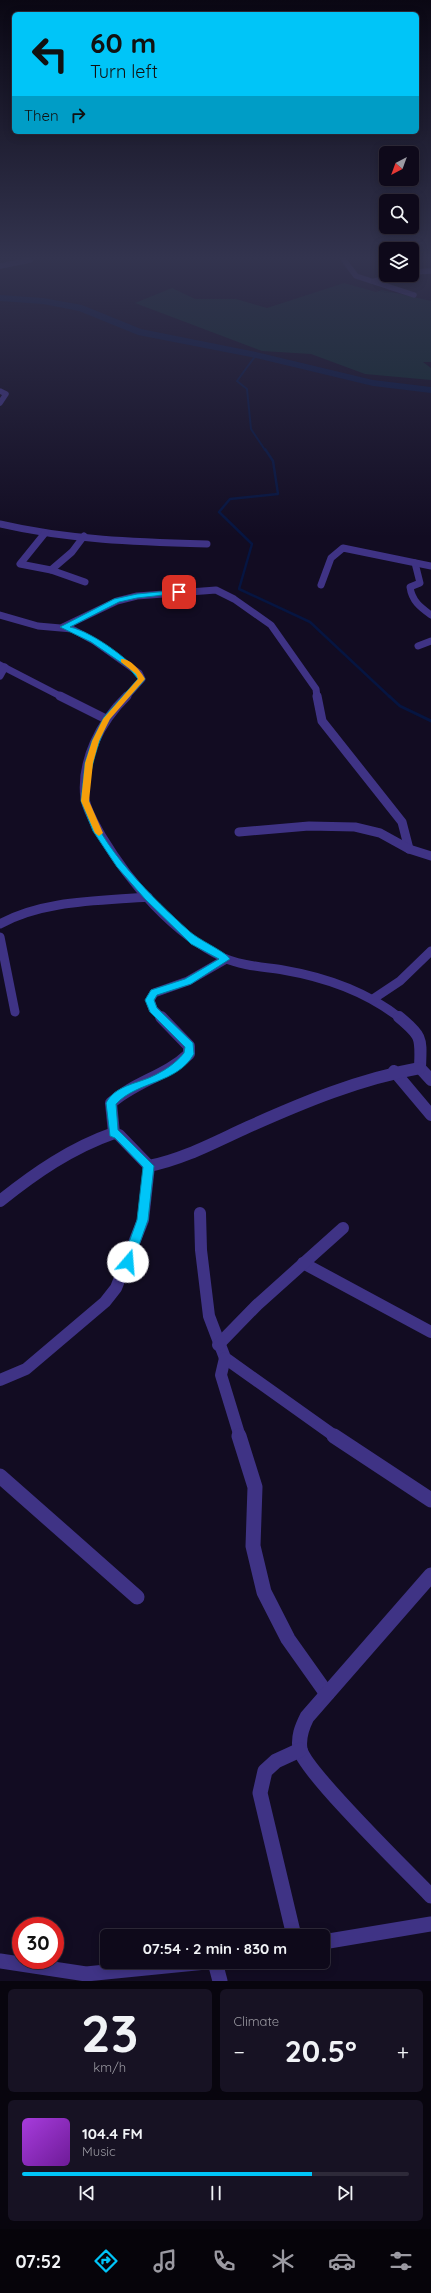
<!DOCTYPE html>
<html lang="en">
<head>
<meta charset="utf-8">
<style>
	:root { --surface:#0e091a; --page:#171223; --text:#f1f3f6; --muted:#9b9aa2; --line:#2e2a39; --accent:#00c5f8 }
	body { margin:0; font-family:Quicksand,sans-serif; background:var(--page); color:var(--text); height:100vh; display:flex; flex-direction:column; font-size:15px; white-space:nowrap }
	* { box-sizing:border-box; margin:0 }
	p { font-size:13px; color:var(--muted) }
	.icon { flex:none; width:22px; height:22px; fill:none; stroke:currentColor; stroke-width:2; stroke-linecap:round; stroke-linejoin:round }
	.map { position:relative; height:1981px; overflow:hidden }
	.sheet { display:flex; flex-direction:column; gap:8px; padding:8px; background:#08050e; flex:1 }
	.sheet>* { flex:none }
	.hud { position:absolute; left:12px; top:12px; width:407px; height:122px; border-radius:6px; box-shadow:0 2px 10px #0003,0 0 0 1px var(--line); background:#00c5f8; color:#111; overflow:hidden }
	.needle { width:26px; rotate:221deg }
	.fabs { position:absolute; left:379px; top:146px; display:grid; gap:8px }
	.fabs a { display:grid; place-items:center; width:40px; height:40px; border-radius:6px; background:var(--surface); box-shadow:0 2px 10px #0003,0 0 0 1px var(--line); font-size:20px }
	.speed { position:absolute; left:12px; top:1917px; display:flex; gap:8px; font-size:20px; font-weight:700; text-align:center }
	.speed>* { display:grid; place-content:center; width:52px; height:52px; border-radius:50%; background:var(--surface); box-shadow:0 2px 10px #0003,0 0 0 1px var(--line); line-height:1 }
	.speed .limit { border:6px solid #d22; background:#fff; color:#111 }
	.pin { position:absolute; display:grid; place-items:center; width:34px; height:34px; color:#fff; margin:-17px; border-radius:8px; box-shadow:0 2px 6px #0006 }
	.me { position:absolute; width:44px; margin:-22px; rotate:18deg; stroke-linejoin:round; filter:drop-shadow(0 0 3px #0008) }
	.turn { display:flex; align-items:center; gap:14px; height:84px; padding:0 12px; font-size:18px }
	.turn .icon { width:52px; height:52px; stroke-width:2.5 }
	.turn b { display:block; font-size:28px; line-height:34px }
	.then { display:flex; align-items:center; height:38px; padding:0 12px; background:#0003; gap:8px; font-size:15px }
	.big { font-size:30px; font-weight:800; line-height:1.1 }
	.sheet .widget { flex:1; display:flex; flex-direction:column; justify-content:center; gap:6px; min-width:0; padding:0 14px; border-radius:6px; background:var(--page) }
	.sheet .dial { align-items:center; gap:0 }
	.dial b { font-size:52px; line-height:1 }
	.song { display:flex; align-items:center; gap:12px }
	.cover { width:48px; height:48px; border-radius:6px; background:linear-gradient(135deg,hsl(280 70% 55%),hsl(280 70% 35%)) }
	.played { height:4px; border-radius:2px; background:linear-gradient(90deg,var(--accent) 75%,var(--line) 75%) }
	.keys { display:flex; justify-content:space-around; direction:ltr }
	.heat { display:flex; justify-content:space-between; align-items:center; font-size:22px; direction:ltr }
	.sheet .tiles { flex:1; display:grid; gap:8px; grid-template-columns:1fr 1fr }
	.widget:last-child { grid-column:span 2 }
	.trip { position:absolute; left:100px; top:1929px; width:230px; height:40px; border-radius:6px; background:var(--surface); box-shadow:0 2px 10px #0003,0 0 0 1px var(--line); font-weight:800; line-height:40px; text-align:center }
	.menu { display:flex; height:64px; justify-content:space-around; align-items:center; background:#06040a; color:var(--muted) }
	.menu .icon { width:28px; height:28px }
	.menu .active { color:var(--accent) }
	.menu b { font-size:18px; color:var(--text) }
	.map>svg:first-child { display:block }
</style>
</head>
<body>
<div class="map">
<svg width="431" height="1981" viewBox="0 0 431 1981">
	<rect width="100%" height="100%" fill="#120c22"/>
	<path fill="#0e2a2d" d="M344 283 376 292 382 290 431 301V362H423L431 368V380L365 374 311 354 262 351 135 303 172 288 195 299H236L267 308Z"/>
	<g fill="none" stroke-linecap="round" stroke-linejoin="round">
		<path stroke="#061541" stroke-width="2" d="M256 355 237 381 247 389 251 429 265 450"/>
		<path stroke="#061541" stroke-width="2.5" d="M265 449 273 461 278 494 230 499 219 512 252 544 239 589 310 622 390 697"/>
		<path stroke="#061541" stroke-width="3" d="M389 696 400 706 431 721"/>
		<path fill="#061541" fill-rule="evenodd" d="M0 295 43 298 82 305 141 329 256 352 373 380 431 387V393L373 386 256 358 138 335 79 311 43 304 0 301Z"/>
		<g stroke="#3f3385" stroke-width="5.5">
			<path d="M344 260 356 276 414 295"/>
			<path d="M0 266 30 260"/>
			<path d="M412 272 431 271"/>
			<path d="M375 281 398 275"/>
			<path d="M0 391 6 394 0 403"/>
		</g>
		<g stroke="#3f3385" stroke-width="7">
			<path d="M0 524C68 540 137 542 207 544"/>
			<path d="M45 533 20 564 51 570"/>
			<path d="M84 536 72 552 51 570 85 582"/>
			<path d="M415 563 420 583 410 587C412 601 420 607 431 615"/>
			<path d="M321 585 331 558 343 548 431 566"/>
			<path d="M0 615 38 626 72 629 94 641 139 673 142 679 126 697"/>
			<path d="M63 627 117 601 137 596 216 590 234 599 271 625 316 689 317 697"/>
			<path d="M418 646 431 641"/>
			<path d="M0 665 62 697"/>
			<path d="M0 676 5 667"/>
		</g>
		<g stroke="#3f3385" stroke-width="9">
			<path d="M60 696 106 719"/>
			<path d="M127 696C101 721 80 761 85 799 87 811 95 824 101 835 130 883 173 934 224 958 242 966 264 967 283 970 324 977 367 992 400 1018"/>
			<path d="M317 696 322 721 402 822 409 849"/>
			<path d="M239 832 309 826 355 827 380 833 409 849 431 856"/>
			<path d="M0 924C43 900 100 901 148 897"/>
			<path d="M0 937 15 1012"/>
			<path d="M373 999 400 981 431 951"/>
			<path d="M162 1018 153 1009 150 1000 154 993 188 981 226 959"/>
		</g>
		<g stroke="#3f3385" stroke-width="12">
			<path d="M399 1017C423 1037 421 1038 420 1068L431 1080"/>
			<path d="M394 1071 431 1115"/>
			<path d="M114 1133 111 1103C134 1082 166 1076 189 1054V1046L161 1017"/>
			<path d="M0 1201C35 1173 71 1148 114 1133L119 1135 149 1166C184 1159 215 1142 248 1127 304 1102 359 1079 420 1068"/>
			<path d="M200 1213 201 1250 209 1316 225 1358 336 1437"/>
			<path d="M303 1263 431 1332"/>
			<path d="M218 1345 257 1305 343 1228"/>
			<path d="M225 1358 221 1375 240 1437"/>
			<path d="M0 1380 26 1369 105 1302 116 1288 143 1220 149 1166"/>
		</g>
		<g stroke="#3f3385" stroke-width="15">
			<path d="M239 1436 255 1487 253 1546 264 1592 288 1639 327 1694"/>
			<path d="M334 1436 431 1500"/>
			<path d="M0 1476 137 1597"/>
			<path d="M431 1575 307 1717C302 1727 298 1737 300 1749 304 1771 409 1873 431 1896"/>
			<path d="M294 1936 260 1793 265 1771 276 1761 300 1750"/>
			<path d="M323 1942 431 1924"/>
			<path d="M0 1961 86 1974 206 1962"/>
			<path d="M215 1962 220 1981"/>
		</g>
	</g>
	<linearGradient id="sky" x2="0" y2="1"><stop stop-color="#0a0713"/><stop offset="0.48" stop-color="#33344f"/><stop offset="1" stop-color="#33344f" stop-opacity="0"/></linearGradient>
	<rect width="431" height="537" fill="url(#sky)"/>
	<path fill="#00c5f8" stroke="#0080a1" d="M179 590 181 593 137 598 119 602 70 627C93 632 132 661 145 679 134 693 119 705 109 720 99 737 85 783 89 802 96 844 157 902 188 930 198 940 225 951 230 959L191 984 157 995 154 1000 157 1008 193 1043 194 1054C177 1084 137 1081 116 1104L118 1130 154 1166 148 1220 133 1262 128 1267 122 1262 137 1220 143 1167 115 1138 110 1136 106 1103C115 1086 135 1084 151 1077 164 1071 175 1064 184 1053L185 1047 150 1012 145 1000 151 990 185 979 219 959 191 944 145 899 117 867 93 831 81 801 85 763 92 741 104 717 138 679 129 668 91 642 60 627 114 599 137 594Z"/>
	<path fill="#f59e0b" d="M121 659C130 658 141 671 145 679L110 719 99 741 93 763 89 801 103 833 99 836 95 833 81 801 85 763 92 741 103 719 138 679 136 674 121 662Z"/>
</svg>
<div class="fabs">
<a><svg class="needle" viewBox="-14 -14 28 28"><path d="M0-13l5 13h-10z" fill="#e53935"/><path d="M0 13l5-13h-10z" fill="#9b9aa2"/></svg></a>
<a><svg class="icon" aria-label="search" viewBox="0 0 24 24"><circle cx="10" cy="10" r="6"/><path d="M15 15l6 6"/></svg></a>
<a><svg class="icon" aria-label="layers" viewBox="0 0 24 24"><path d="M12 4l9 5-9 5-9-5zM3 14l9 5 9-5"/></svg></a>
</div>
<div class="speed"><div class="limit">30</div></div>
<div class="pin" style="left:179px;top:592px;background:#d93025"><svg class="icon" aria-label="arrive" viewBox="0 0 24 24"><path d="M6 21V4h12l-3 4 3 4H6"/></svg></div>
<svg class="me" style="left:128px;top:1262px" viewBox="-20 -20 40 40"><circle r="19" fill="#fff"/><path d="M0-13L10 11 0 6-10 11z" fill="#00c5f8"/></svg>
<div class="trip">07:54 · 2 min · 830 m</div>
<div class="hud">
<div class="turn"><svg class="icon" aria-label="left" viewBox="0 0 24 24"><path d="M17 20v-9H6M10 6l-5 5 5 5"/></svg><div><b>60 m</b>Turn left</div></div>
<div class="then">Then<svg class="icon" aria-label="right" viewBox="0 0 24 24"><path d="M7 20v-9h11M14 6l5 5-5 5"/></svg></div>
</div>
</div>
<section class="sheet">
<div class="tiles">
<div class="widget dial"><b>23</b><p>km/h</p></div>
<div class="widget"><p>Climate</p>
<div class="heat"><a>−</a><b class="big">20.5°</b><a>+</a></div>
</div>
<div class="widget">
<div class="song"><i class="cover"></i><div><b>104.4 FM</b><p>Music</p></div></div>
<div class="played"></div>
<div class="keys"><svg class="icon" aria-label="previous" viewBox="0 0 24 24"><path d="M18 5L8 12l10 7zM5 5v14"/></svg><svg class="icon" aria-label="pause" viewBox="0 0 24 24"><path d="M8 5v14M16 5v14"/></svg><svg class="icon" aria-label="next" viewBox="0 0 24 24"><path d="M6 5l10 7-10 7zM19 5v14"/></svg></div>
</div>
</div>
</section>
<nav class="menu">
<b>07:52</b>
<svg class="icon active" aria-label="directions" viewBox="0 0 24 24"><path d="M12 3l9 9-9 9-9-9zM9 14v-3h6M13 9l2 2-2 2"/></svg>
<svg class="icon" aria-label="music" viewBox="0 0 24 24"><path d="M9 18V5l10-2v13"/><circle cx="6" cy="18" r="3"/><circle cx="16" cy="16" r="3"/></svg>
<svg class="icon" aria-label="phone" viewBox="0 0 24 24"><path d="M5 4h4l2 5-3 2q2 4 5 5l2-3 5 2v4C11 20 4 13 5 4z"/></svg>
<svg class="icon" aria-label="climate" viewBox="0 0 24 24"><path d="M12 3v18M4 7l16 10M4 17L20 7"/></svg>
<svg class="icon" aria-label="car" viewBox="0 0 24 24"><path d="M5 17H2v-5l4-1 3-4h7l3 4 3 1v5h-3M9 17h6M6 11h13"/><circle cx="7" cy="17" r="2"/><circle cx="17" cy="17" r="2"/></svg>
<svg class="icon" aria-label="filters" viewBox="0 0 24 24"><path d="M4 7h16M4 17h16"/><circle cx="9" cy="7" r="2"/><circle cx="15" cy="17" r="2"/></svg>
</nav>
</body>
</html>
